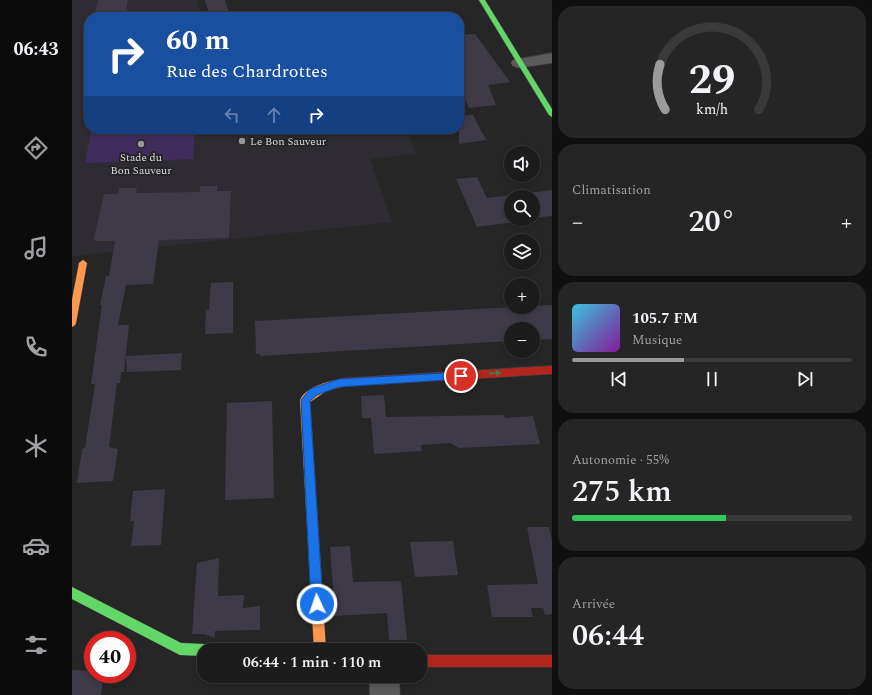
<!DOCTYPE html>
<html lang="fr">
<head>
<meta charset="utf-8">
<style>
	:root { --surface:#1c1c1d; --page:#252526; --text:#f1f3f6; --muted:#a0a1a4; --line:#3a3a3b; --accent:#9b9a9d }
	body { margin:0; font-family:Spectral,serif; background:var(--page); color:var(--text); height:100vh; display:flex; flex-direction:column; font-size:15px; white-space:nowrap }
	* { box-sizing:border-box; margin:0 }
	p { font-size:13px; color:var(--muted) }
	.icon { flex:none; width:22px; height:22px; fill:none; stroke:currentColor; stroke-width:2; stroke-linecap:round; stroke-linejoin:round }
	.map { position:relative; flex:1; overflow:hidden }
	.details { display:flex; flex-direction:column; gap:6px; padding:6px; background:#0f0f10; width:320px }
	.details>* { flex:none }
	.top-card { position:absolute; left:12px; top:12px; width:380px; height:122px; border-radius:16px; box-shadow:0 2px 6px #0003,0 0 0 1px var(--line); background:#1a4fa0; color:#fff; overflow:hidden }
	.buttons { position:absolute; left:432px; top:146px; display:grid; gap:8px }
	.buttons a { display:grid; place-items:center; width:36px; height:36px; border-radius:50%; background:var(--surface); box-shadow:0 2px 6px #0003,0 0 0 1px var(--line); font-size:20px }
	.speed { position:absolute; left:12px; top:631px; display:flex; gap:8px; font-size:20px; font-weight:700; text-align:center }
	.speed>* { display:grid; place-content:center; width:52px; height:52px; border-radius:50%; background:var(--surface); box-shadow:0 2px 6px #0003,0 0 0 1px var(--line); line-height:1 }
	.speed .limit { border:6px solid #d22; background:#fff; color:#111 }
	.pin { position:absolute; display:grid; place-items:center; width:34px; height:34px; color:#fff; margin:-17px; border:2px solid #fff; border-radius:50%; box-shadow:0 1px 4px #0007 }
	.me { position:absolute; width:44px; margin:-22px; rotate:357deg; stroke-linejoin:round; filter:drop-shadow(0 0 3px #0008) }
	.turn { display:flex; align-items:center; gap:14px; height:84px; padding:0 16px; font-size:18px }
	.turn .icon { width:52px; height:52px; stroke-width:2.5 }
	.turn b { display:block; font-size:28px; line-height:34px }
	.lanes { display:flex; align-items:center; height:38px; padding:0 16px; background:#0003; justify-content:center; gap:20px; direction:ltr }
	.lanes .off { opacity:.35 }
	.big { font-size:30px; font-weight:600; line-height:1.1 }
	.details .tile { flex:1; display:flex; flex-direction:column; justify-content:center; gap:6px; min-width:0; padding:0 14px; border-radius:16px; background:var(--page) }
	.details .dial { align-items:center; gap:0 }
	.dial svg { height:104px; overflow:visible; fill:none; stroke:var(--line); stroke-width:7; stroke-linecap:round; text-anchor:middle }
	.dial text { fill:var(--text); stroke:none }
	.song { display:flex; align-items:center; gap:12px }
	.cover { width:48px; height:48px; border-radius:6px; background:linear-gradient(135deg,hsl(190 70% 55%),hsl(290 70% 35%)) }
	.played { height:4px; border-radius:2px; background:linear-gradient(90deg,var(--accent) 40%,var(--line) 40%) }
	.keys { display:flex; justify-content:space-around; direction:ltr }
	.heat { display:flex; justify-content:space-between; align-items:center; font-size:22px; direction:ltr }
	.charge { height:6px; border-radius:3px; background:linear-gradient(90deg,#34c759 55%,var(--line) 0) }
	.trip { position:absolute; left:125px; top:643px; width:230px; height:40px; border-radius:16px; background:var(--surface); box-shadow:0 2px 6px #0003,0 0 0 1px var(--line); font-weight:600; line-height:40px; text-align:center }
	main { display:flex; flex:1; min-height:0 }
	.tab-bar { display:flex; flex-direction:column; width:72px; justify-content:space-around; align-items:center; background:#0b0b0c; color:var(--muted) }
	.tab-bar .icon { width:28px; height:28px }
	.tab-bar .active { color:var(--accent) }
	.tab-bar b { font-size:18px; color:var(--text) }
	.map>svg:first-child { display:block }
</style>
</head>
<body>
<main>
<nav class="tab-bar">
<b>06:43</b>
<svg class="icon active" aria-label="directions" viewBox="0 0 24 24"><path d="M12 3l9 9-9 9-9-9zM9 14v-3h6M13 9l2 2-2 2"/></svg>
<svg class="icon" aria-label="music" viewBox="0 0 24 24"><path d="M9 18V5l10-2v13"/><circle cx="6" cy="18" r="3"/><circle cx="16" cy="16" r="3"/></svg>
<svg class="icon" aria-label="phone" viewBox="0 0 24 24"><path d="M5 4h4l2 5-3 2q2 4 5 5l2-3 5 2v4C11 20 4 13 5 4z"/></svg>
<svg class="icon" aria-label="climate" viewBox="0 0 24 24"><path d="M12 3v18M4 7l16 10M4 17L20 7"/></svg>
<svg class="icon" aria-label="car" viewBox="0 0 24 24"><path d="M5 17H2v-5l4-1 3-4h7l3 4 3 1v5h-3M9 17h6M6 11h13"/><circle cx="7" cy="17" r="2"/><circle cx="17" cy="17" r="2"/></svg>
<svg class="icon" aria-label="filters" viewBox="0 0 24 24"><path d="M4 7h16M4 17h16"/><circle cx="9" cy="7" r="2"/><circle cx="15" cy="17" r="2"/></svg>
</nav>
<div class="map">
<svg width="480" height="695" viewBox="0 0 480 695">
	<rect width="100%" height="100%" fill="#262627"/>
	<path fill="#2e2b33" d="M0 0H125L130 17H17V129H335L344 154 298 159 320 222 1 256 0 261Z"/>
	<path fill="#402d5d" d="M19 129H123L121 159 13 163Z"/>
	<g fill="#3f3a48">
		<path d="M26 0H56L53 17H22Z"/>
		<path d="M133 0H153L158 17H138Z"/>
		<path d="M403 34 438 82 416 85 424 105 397 108 389 91 392 90 387 79V35Z"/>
		<path d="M401 115 414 140 387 144V116Z"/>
		<path d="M405 177 415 198 480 190V216L461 218V197H439V219H456V220L405 227 384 179Z"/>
		<path d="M128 186H145V191H159L157 238 87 240 81 284 54 285 46 325H57L52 372H49L48 383H45L37 447 46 449 41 481 5 483 10 449 13 448 23 384H19L30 305H28L34 276H37L43 241H23L22 238 32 194H46L47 188H65L64 193 128 192Z"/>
		<path d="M161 282V333L133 334 134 310H137L139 283Z"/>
		<path d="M480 305V339L461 340V329H439V341L188 356V354H184L183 321Z"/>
		<path d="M110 353 109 370 55 372 54 356Z"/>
		<path d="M312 395 314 417 432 415 433 418 461 416 468 444 387 448 378 443 349 445 350 451 302 454 299 418H290L289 396Z"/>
		<path d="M200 401 202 498 153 500 155 403Z"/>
		<path d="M93 489 89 545 59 546 62 521H58L61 491Z"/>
		<path d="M455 527H477L480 541V614L473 615 471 608H459L461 617H420L415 585 466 584Z"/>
		<path d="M381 541 386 575 343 577 338 542Z"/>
		<path d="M278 546 281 582 329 581 335 640H317L315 613 263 616 258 547Z"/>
		<path d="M147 558 146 596 172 595 171 608 188 606V630L143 631V638L132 634H120L125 563Z"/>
		<path d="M0 670 21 671V674H32L29 695H0Z"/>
	</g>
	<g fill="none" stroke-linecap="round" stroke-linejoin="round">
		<defs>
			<g id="street">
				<path d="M480 53V63L447 68 441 66 439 63 441 60Z"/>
				<path d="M297 676H327L328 695H298Z"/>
			</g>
			<g id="fast">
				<path d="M407 0H413L480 109V117L477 115Z"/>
				<path d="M0 587 109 643 132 644 136 646 138 650H132V656L108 655 104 653 0 599Z"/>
			</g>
			<g id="slow">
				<path d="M11 260 15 263 4 323 3 325 0 327V300L7 263Z"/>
				<path d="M276 378 279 379 281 382 279 385 256 390 238 402 254 650H242L228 400C235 385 261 380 276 378Z"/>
			</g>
			<g id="jam">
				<path d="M480 366V374L276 386 273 385 271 382 273 379 276 378Z"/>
				<rect x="348" y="655" width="132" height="12"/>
			</g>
		</defs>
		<use href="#street" stroke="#434344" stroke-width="1"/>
		<use href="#fast" stroke="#434344" stroke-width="1"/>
		<use href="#slow" stroke="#434344" stroke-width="1"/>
		<use href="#jam" stroke="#434344" stroke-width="1"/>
		<use href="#street" fill="#5a5a5b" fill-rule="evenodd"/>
		<use href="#fast" fill="#63d668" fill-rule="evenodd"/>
		<use href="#slow" fill="#ff974d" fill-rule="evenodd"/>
		<use href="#jam" fill="#b3261e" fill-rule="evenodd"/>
	</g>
	<defs><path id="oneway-solid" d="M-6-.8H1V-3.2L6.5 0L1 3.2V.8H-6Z"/></defs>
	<use fill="#447e48" href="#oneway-solid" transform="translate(423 373) rotate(-4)"/>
	<path fill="#1a73e8" stroke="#114b97" d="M389 372 393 376 389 379 267 387 245 395 238 401 251 604 249 608 245 610 241 608 239 604 229 400 238 389 267 379Z"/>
	<g fill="#9b9a9d" stroke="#262528" stroke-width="1.5">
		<circle cx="170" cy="141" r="4"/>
		<circle cx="69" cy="144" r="4"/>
	</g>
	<g text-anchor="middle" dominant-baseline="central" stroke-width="4" stroke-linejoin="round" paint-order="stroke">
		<g font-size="11" fill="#dad9dc" stroke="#262528" text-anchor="start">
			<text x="178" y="141">Le Bon Sauveur</text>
			<text x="69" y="157" text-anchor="middle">Stade du<tspan x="69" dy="13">Bon Sauveur</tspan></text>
		</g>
	</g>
</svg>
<div class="buttons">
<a><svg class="icon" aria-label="sound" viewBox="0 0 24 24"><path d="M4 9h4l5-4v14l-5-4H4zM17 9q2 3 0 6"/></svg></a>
<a><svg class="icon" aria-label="search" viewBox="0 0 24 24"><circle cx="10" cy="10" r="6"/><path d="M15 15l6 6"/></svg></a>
<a><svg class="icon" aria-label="layers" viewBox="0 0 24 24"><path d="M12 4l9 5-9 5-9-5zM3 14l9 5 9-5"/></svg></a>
<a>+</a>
<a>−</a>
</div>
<div class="speed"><div class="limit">40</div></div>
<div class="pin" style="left:389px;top:376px;background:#d93025"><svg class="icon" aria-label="arrive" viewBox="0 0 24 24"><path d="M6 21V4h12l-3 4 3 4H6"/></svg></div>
<svg class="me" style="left:245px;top:604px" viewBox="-20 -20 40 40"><circle r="17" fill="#1a73e8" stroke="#fff" stroke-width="3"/><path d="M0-11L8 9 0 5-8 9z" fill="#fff"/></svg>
<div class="trip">06:44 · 1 min · 110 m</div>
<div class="top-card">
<div class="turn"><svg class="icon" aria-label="right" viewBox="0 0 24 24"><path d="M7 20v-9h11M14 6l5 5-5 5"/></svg><div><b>60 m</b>Rue des Chardrottes</div></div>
<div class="lanes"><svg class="icon off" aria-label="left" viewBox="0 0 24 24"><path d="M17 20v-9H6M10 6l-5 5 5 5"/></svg><svg class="icon off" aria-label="ahead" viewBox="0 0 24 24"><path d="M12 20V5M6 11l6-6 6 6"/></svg><svg class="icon" aria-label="right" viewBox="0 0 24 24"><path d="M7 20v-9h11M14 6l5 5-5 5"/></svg></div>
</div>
</div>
<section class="details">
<div class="tile dial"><svg viewBox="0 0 100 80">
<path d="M14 69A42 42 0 1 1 86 69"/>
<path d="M14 69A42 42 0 0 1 10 34" stroke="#9b9a9d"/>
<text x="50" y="56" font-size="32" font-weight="700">29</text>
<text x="50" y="72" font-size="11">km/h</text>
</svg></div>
<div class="tile"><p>Climatisation</p>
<div class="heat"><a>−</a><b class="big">20°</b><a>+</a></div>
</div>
<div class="tile">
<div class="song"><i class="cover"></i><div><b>105.7 FM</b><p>Musique</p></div></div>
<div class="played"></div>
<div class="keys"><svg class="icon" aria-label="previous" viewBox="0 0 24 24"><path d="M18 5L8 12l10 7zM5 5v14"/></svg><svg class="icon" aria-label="pause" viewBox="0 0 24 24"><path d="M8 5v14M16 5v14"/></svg><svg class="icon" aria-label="next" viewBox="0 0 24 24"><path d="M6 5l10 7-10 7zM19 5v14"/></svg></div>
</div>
<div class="tile"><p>Autonomie · 55%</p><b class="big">275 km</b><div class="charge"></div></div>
<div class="tile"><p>Arrivée</p><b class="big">06:44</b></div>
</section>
</main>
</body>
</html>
